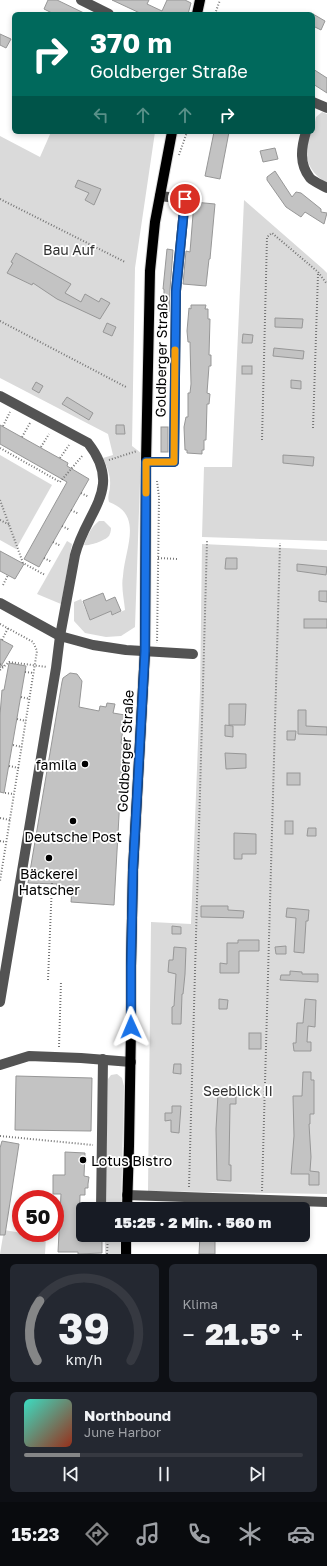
<!DOCTYPE html>
<html lang="de">
<head>
<meta charset="utf-8">
<style>
	:root { --surface:#171b24; --page:#242831; --text:#f1f3f6; --muted:#9ea1a6; --line:#363941; --accent:#858687 }
	body { margin:0; font-family:"Golos Text",sans-serif; background:var(--page); color:var(--text); height:100vh; display:flex; flex-direction:column; font-size:15px; white-space:nowrap }
	* { box-sizing:border-box; margin:0 }
	p { font-size:13px; color:var(--muted) }
	.icon { flex:none; width:22px; height:22px; fill:none; stroke:currentColor; stroke-width:2; stroke-linecap:round; stroke-linejoin:round }
	.map { position:relative; height:1254px; overflow:hidden }
	.sheet { display:flex; flex-direction:column; gap:10px; padding:10px; background:#0d0f14; flex:1 }
	.sheet>* { flex:none }
	.hud { position:absolute; left:12px; top:12px; width:303px; height:122px; border-radius:6px; box-shadow:0 2px 6px #0003; background:#00695c; color:#fff; overflow:hidden }
	.speed { position:absolute; left:12px; top:1190px; display:flex; gap:8px; font-size:20px; font-weight:700; text-align:center }
	.speed>* { display:grid; place-content:center; width:52px; height:52px; border-radius:50%; background:var(--surface); box-shadow:0 2px 6px #0003; line-height:1 }
	.speed .limit { border:6px solid #d22; background:#fff; color:#111 }
	.pin { position:absolute; display:grid; place-items:center; width:34px; height:34px; color:#fff; margin:-17px; border:2px solid #fff; border-radius:50%; box-shadow:0 1px 4px #0007 }
	.me { position:absolute; width:44px; margin:-22px; rotate:359deg; stroke-linejoin:round; filter:drop-shadow(0 0 3px #0008) }
	.turn { display:flex; align-items:center; gap:14px; height:84px; padding:0 12px; font-size:18px }
	.turn .icon { width:52px; height:52px; stroke-width:2.5 }
	.turn b { display:block; font-size:28px; line-height:34px }
	.lanes { display:flex; align-items:center; height:38px; padding:0 12px; background:#0003; justify-content:center; gap:20px; direction:ltr }
	.lanes .off { opacity:.35 }
	.big { font-size:30px; font-weight:800; line-height:1.1 }
	.sheet .card { flex:1; display:flex; flex-direction:column; justify-content:center; gap:6px; min-width:0; padding:0 14px; border-radius:6px; background:var(--page) }
	.sheet .dial { align-items:center; gap:0 }
	.dial svg { height:104px; overflow:visible; fill:none; stroke:var(--line); stroke-width:7; stroke-linecap:round; text-anchor:middle }
	.dial text { fill:var(--text); stroke:none }
	.song { display:flex; align-items:center; gap:12px }
	.cover { width:48px; height:48px; border-radius:6px; background:linear-gradient(135deg,hsl(170 70% 55%),hsl(10 70% 35%)) }
	.played { height:4px; border-radius:2px; background:linear-gradient(90deg,var(--accent) 20%,var(--line) 20%) }
	.keys { display:flex; justify-content:space-around; direction:ltr }
	.heat { display:flex; justify-content:space-between; align-items:center; font-size:22px; direction:ltr }
	.sheet .tiles { flex:1; display:grid; gap:10px; grid-template-columns:1fr 1fr }
	.card:last-child { grid-column:span 2 }
	.trip { position:absolute; left:76px; top:1202px; width:234px; height:40px; border-radius:6px; background:var(--surface); box-shadow:0 2px 6px #0003; font-weight:800; line-height:40px; text-align:center }
	.dock { display:flex; height:64px; justify-content:space-around; align-items:center; background:#090b0e; color:var(--muted) }
	.dock .icon { width:28px; height:28px }
	.dock .on { color:var(--accent) }
	.dock b { font-size:18px; color:var(--text) }
	.map>svg:first-child { display:block }
</style>
</head>
<body>
<div class="map">
<svg width="327" height="1254" viewBox="0 0 327 1254">
	<rect width="100%" height="100%" fill="#fff"/>
	<g fill="#dadada">
		<path d="M322 112 327 114V183C314 176 304 162 307 147 307 142 310 137 311 132H313L316 117Z"/>
		<path d="M51 132H155L135 268 132 446 141 453 135 627 121 636 106 637 85 633 74 621V602L81 599 90 620 111 611 113 615 125 610C124 599 121 587 123 576 125 548 144 515 109 502 107 496 110 492 110 486 111 476 107 467 103 458L113 455 108 434 0 378V136L40 157Z"/>
		<path d="M244 200 323 269 327 273V541L202 537 204 467H232Z"/>
		<path d="M0 455 52 485 16 549 0 540Z"/>
		<path d="M99 521H104L111 528C111 531 110 535 108 537 103 541 90 546 84 545 87 536 91 527 99 521Z"/>
		<path d="M67 541 72 544 61 604 37 594Z"/>
		<path d="M202 544 327 550V1194L148 1191 151 922 191 924 200 691Z"/>
		<path d="M117 1074 122 1078 124 1086 121 1209H105L108 1079 111 1075Z"/>
		<path d="M4 1230 46 1237 45 1254H0Z"/>
		<rect x="105" y="1235" width="15" height="19"/>
	</g>
	<g fill="#c3c3c3" stroke="#979797">
		<path d="M48 0H57L86 14H54L44 9Z"/>
		<path d="M112 0H149L147 4 162 11 167 0H185L191 3 188 14H142Z"/>
		<path d="M313 14 325 21 321 30 313 26Z"/>
		<path d="M0 34 11 39 6 48 0 45Z"/>
		<path d="M313 69 327 78V93L313 84Z"/>
		<path d="M214 132H229L220 179 205 176Z"/>
		<path d="M275 148 278 159 263 162 260 151Z"/>
		<path d="M275 171 292 197 296 192 301 193 321 209V212L327 213 324 224 305 212 301 217 286 207 267 180V177Z"/>
		<path d="M78 180 101 189 94 205 85 200 89 193 75 187Z"/>
		<path d="M194 202 215 204 210 259H209L206 286 183 284 186 251 190 252Z"/>
		<path d="M167 249 173 250 170 290 169 312 164 311V289H163Z"/>
		<path d="M16 253 71 284 65 293 81 302 85 294 99 302 101 298 110 303 100 319 57 299 33 283 32 285 7 273 13 263 11 262Z"/>
		<path d="M191 305H206L205 309H208V319H210L209 355H211V366H209L207 393 210 394 209 404H207L206 440H204V450H202V454L187 453V450H185L184 427 186 417H188V393H190L191 384 190 342H188L187 331 189 308 191 309Z"/>
		<path d="M275 318 303 319 302 328 275 327Z"/>
		<path d="M107 323 116 327 112 336 103 332Z"/>
		<path d="M243 334 253 335 252 343H242Z"/>
		<path d="M274 348 304 351 303 359 273 356Z"/>
		<rect x="242" y="366" width="10" height="8"/>
		<path d="M291 380 301 381V389L291 388Z"/>
		<path d="M36 382 43 386 39 393 32 389Z"/>
		<path d="M67 397 93 413 89 420 62 404Z"/>
		<path d="M0 425 68 463 67 466 89 479 39 567 24 559 67 482 0 444Z"/>
		<path d="M116 425H124L125 434H116Z"/>
		<rect x="161" y="427" width="7" height="25"/>
		<path d="M283 455 314 457 313 466 283 463Z"/>
		<path d="M0 551 24 564 15 579 0 571Z"/>
		<path d="M226 558H237V569H225Z"/>
		<path d="M297 564 327 567 326 575 297 571Z"/>
		<path d="M319 591H327V602L319 601Z"/>
		<path d="M103 593 106 601 115 597 121 611 112 615 111 611 90 620 83 601Z"/>
		<rect x="304" y="619" width="23" height="9"/>
		<path d="M0 639 13 646 0 668Z"/>
		<path d="M9 663 26 666 4 793 0 792V715L2 690H4Z"/>
		<path d="M70 673 77 674 82 681 79 707 99 711 100 706 106 707 107 703 115 704 113 713 125 715 121 743 123 744 114 905 71 902 72 889 57 888V884L28 883 62 682 63 678Z"/>
		<path d="M229 704H246L245 725H229Z"/>
		<path d="M298 710H306V726L327 727V735L298 734Z"/>
		<path d="M225 725 233 726V737L225 736Z"/>
		<path d="M287 731H296L295 740H287Z"/>
		<path d="M225 753 246 754V768L226 769Z"/>
		<rect x="287" y="773" width="13" height="12"/>
		<rect x="285" y="821" width="8" height="13"/>
		<path d="M308 828H316V836H307Z"/>
		<path d="M234 833 256 834V854H242V859H234Z"/>
		<path d="M201 906H228V910L244 911 243 918 201 917Z"/>
		<path d="M287 908 309 910 308 921H306L304 953 294 952 296 918 286 917Z"/>
		<path d="M172 926 181 927V934H172Z"/>
		<path d="M238 940H259V951H239V973H220V963L227 964V943H238Z"/>
		<path d="M286 946V954H276L275 947Z"/>
		<path d="M174 947 186 948 185 974 183 994H182L181 1024H172V1007L174 1006 176 974 168 972 169 960H173Z"/>
		<path d="M290 971 302 972V974H318V982L280 980 281 975H290Z"/>
		<path d="M219 999 228 1000 227 1009H219Z"/>
		<path d="M305 999 316 1000 315 1027 308 1026 307 1042H311V1051H294L293 1043H296L297 1023H303Z"/>
		<rect x="249" y="1033" width="12" height="16"/>
		<path d="M174 1064H181V1074L173 1073Z"/>
		<path d="M303 1072H311V1080H314V1114H310V1124H309L311 1157 310 1171 319 1172V1185H309V1174H291L294 1136 293 1096H302Z"/>
		<path d="M16 1076 92 1078 91 1131 15 1130Z"/>
		<path d="M218 1094 236 1095V1104H230L229 1165H231V1181L217 1180 216 1129Z"/>
		<path d="M172 1106H181L179 1133 171 1132V1120L165 1121V1113H172Z"/>
		<path d="M2 1141 19 1144 5 1235H0V1148Z"/>
		<path d="M65 1152 85 1153 84 1176 89 1177 88 1184V1188H85V1195H80L79 1233H83V1235H102V1253L78 1254V1252H58L61 1194H53V1175H65Z"/>
		<path d="M200 1235H215V1254H199Z"/>
	</g>
	<g fill="none" stroke-linecap="round" stroke-linejoin="round">
		<defs>
			<g id="major">
				<path d="M197 14 200 0"/>
				<path d="M127 1209 129 1146 131 1027V966L133 870 145 651 146 462 150 271 155 222 172 132"/>
				<path d="M126 1254V1235"/>
			</g>
		</defs>
		<use href="#major" stroke="#dbdbdb" stroke-width="12"/>
		<g stroke="#757575" stroke-width="2" stroke-dasharray="1 2" stroke-linecap="butt">
			<path d="M215 14 220 0"/>
			<path d="M179 155 187 132"/>
			<path d="M0 199 125 262"/>
			<path d="M0 321 126 387"/>
			<path d="M3 426 10 412"/>
			<path d="M313 428 318 274"/>
			<path d="M22 437 30 423"/>
			<path d="M262 440 267 237 272 233 318 272 327 284"/>
			<path d="M41 447 49 434"/>
			<path d="M0 448 60 482 83 455"/>
			<path d="M60 458 69 445"/>
			<path d="M109 460 137 451"/>
			<path d="M157 481 159 497 157 643"/>
			<path d="M81 493 89 497"/>
			<path d="M0 500 23 563 45 575"/>
			<path d="M71 510 79 514"/>
			<path d="M0 520 10 525"/>
			<path d="M62 526 70 530"/>
			<path d="M53 542 61 546"/>
			<path d="M44 558 52 562"/>
			<path d="M158 558 178 559"/>
			<path d="M3 585 8 575"/>
			<path d="M0 624 33 642 37 651 0 881"/>
			<path d="M2 640 8 628"/>
			<path d="M0 664 4 667"/>
			<path d="M0 670 9 662 47 667"/>
			<path d="M25 672 34 673"/>
			<path d="M21 697 30 699"/>
			<path d="M17 719 26 721"/>
			<path d="M13 745 22 747"/>
			<path d="M9 766 19 768"/>
			<path d="M5 793 14 794"/>
			<path d="M0 818 10 820"/>
			<path d="M0 841 6 842"/>
			<path d="M48 980 52 883"/>
			<path d="M59 1047 61 981"/>
			<path d="M0 1136 93 1145"/>
			<path d="M189 1187 207 541"/>
			<path d="M262 1191 280 543"/>
			<path d="M107 1254 108 1235"/>
		</g>
		<g stroke="#535353" stroke-width="10">
			<path d="M81 0 109 14"/>
			<path d="M313 102 327 108"/>
			<path d="M306 132C301 148 299 164 310 178 314 182 322 185 327 188"/>
			<path d="M0 396 88 443C124 489 86 511 75 555L60 636 56 668 0 1002"/>
			<path d="M146 462H174L176 291 185 199 160 196"/>
			<path d="M0 603 60 636 93 645 126 650 193 654"/>
			<path d="M0 1065 29 1056 81 1058 131 1062"/>
			<path d="M127 1195 327 1202"/>
			<path d="M101 1209 103 1059"/>
		</g>
		<use href="#major" stroke="#000" stroke-width="10"/>
	</g>
	<g fill="none" stroke-linecap="round" stroke-linejoin="round">
		<defs>
			<path id="route" d="M131 1027V966L133 870 145 651 146 462H174L176 291 185 199"/>
		</defs>
		<use href="#route" stroke="#114b97" stroke-width="10"/>
		<use href="#route" stroke="#1a73e8" stroke-width="7"/>
		<path stroke="#f59e0b" stroke-width="7" d="M146 493V462H174L175 350"/>
	</g>
	<g fill="#000" stroke="#fff" stroke-width="1.5">
		<circle cx="85" cy="764" r="4"/>
		<circle cx="73" cy="821" r="4"/>
		<circle cx="49" cy="858" r="4"/>
		<circle cx="83" cy="1160" r="4"/>
	</g>
	<g text-anchor="middle" dominant-baseline="central" stroke-width="3.5" stroke-linejoin="round" paint-order="stroke">
		<g font-size="14" fill="#313131" stroke="#fff">
			<text x="69" y="249">Bau Auf</text>
			<text x="238" y="1090">Seeblick II</text>
		</g>
		<g font-size="14" fill="#000" stroke="#fff">
			<text transform="translate(161 356) rotate(-89)">Goldberger Straße</text>
			<text transform="translate(125 751) rotate(-87)">Goldberger Straße</text>
		</g>
		<g font-size="14" fill="#000" stroke="#fff">
			<text x="77" y="764" text-anchor="end">famila</text>
			<text x="73" y="836">Deutsche Post</text>
			<text x="49" y="873">Bäckerei<tspan x="49" dy="16">Hatscher</tspan></text>
			<text x="91" y="1160" text-anchor="start">Lotus Bistro</text>
		</g>
	</g>
</svg>
<div class="speed"><div class="limit">50</div></div>
<div class="pin" style="left:185px;top:199px;background:#d93025"><svg class="icon" aria-label="arrive" viewBox="0 0 24 24"><path d="M6 21V4h12l-3 4 3 4H6"/></svg></div>
<svg class="me" style="left:131px;top:1027px" viewBox="-20 -20 40 40"><path d="M0-17L14 15 0 8-14 15z" fill="#1a73e8" stroke="#fff" stroke-width="4"/></svg>
<div class="trip">15:25 · 2 Min. · 560 m</div>
<div class="hud">
<div class="turn"><svg class="icon" aria-label="right" viewBox="0 0 24 24"><path d="M7 20v-9h11M14 6l5 5-5 5"/></svg><div><b>370 m</b>Goldberger Straße</div></div>
<div class="lanes"><svg class="icon off" aria-label="left" viewBox="0 0 24 24"><path d="M17 20v-9H6M10 6l-5 5 5 5"/></svg><svg class="icon off" aria-label="ahead" viewBox="0 0 24 24"><path d="M12 20V5M6 11l6-6 6 6"/></svg><svg class="icon off" aria-label="ahead" viewBox="0 0 24 24"><path d="M12 20V5M6 11l6-6 6 6"/></svg><svg class="icon" aria-label="right" viewBox="0 0 24 24"><path d="M7 20v-9h11M14 6l5 5-5 5"/></svg></div>
</div>
</div>
<section class="sheet">
<div class="tiles">
<div class="card dial"><svg viewBox="0 0 100 80">
<path d="M14 69A42 42 0 1 1 86 69"/>
<path d="M14 69A42 42 0 0 1 16 23" stroke="#858687"/>
<text x="50" y="56" font-size="32" font-weight="700">39</text>
<text x="50" y="72" font-size="11">km/h</text>
</svg></div>
<div class="card"><p>Klima</p>
<div class="heat"><a>−</a><b class="big">21.5°</b><a>+</a></div>
</div>
<div class="card">
<div class="song"><i class="cover"></i><div><b>Northbound</b><p>June Harbor</p></div></div>
<div class="played"></div>
<div class="keys"><svg class="icon" aria-label="previous" viewBox="0 0 24 24"><path d="M18 5L8 12l10 7zM5 5v14"/></svg><svg class="icon" aria-label="pause" viewBox="0 0 24 24"><path d="M8 5v14M16 5v14"/></svg><svg class="icon" aria-label="next" viewBox="0 0 24 24"><path d="M6 5l10 7-10 7zM19 5v14"/></svg></div>
</div>
</div>
</section>
<nav class="dock">
<b>15:23</b>
<svg class="icon on" aria-label="directions" viewBox="0 0 24 24"><path d="M12 3l9 9-9 9-9-9zM9 14v-3h6M13 9l2 2-2 2"/></svg>
<svg class="icon" aria-label="music" viewBox="0 0 24 24"><path d="M9 18V5l10-2v13"/><circle cx="6" cy="18" r="3"/><circle cx="16" cy="16" r="3"/></svg>
<svg class="icon" aria-label="phone" viewBox="0 0 24 24"><path d="M5 4h4l2 5-3 2q2 4 5 5l2-3 5 2v4C11 20 4 13 5 4z"/></svg>
<svg class="icon" aria-label="climate" viewBox="0 0 24 24"><path d="M12 3v18M4 7l16 10M4 17L20 7"/></svg>
<svg class="icon" aria-label="car" viewBox="0 0 24 24"><path d="M5 17H2v-5l4-1 3-4h7l3 4 3 1v5h-3M9 17h6M6 11h13"/><circle cx="7" cy="17" r="2"/><circle cx="17" cy="17" r="2"/></svg>
</nav>
</body>
</html>
